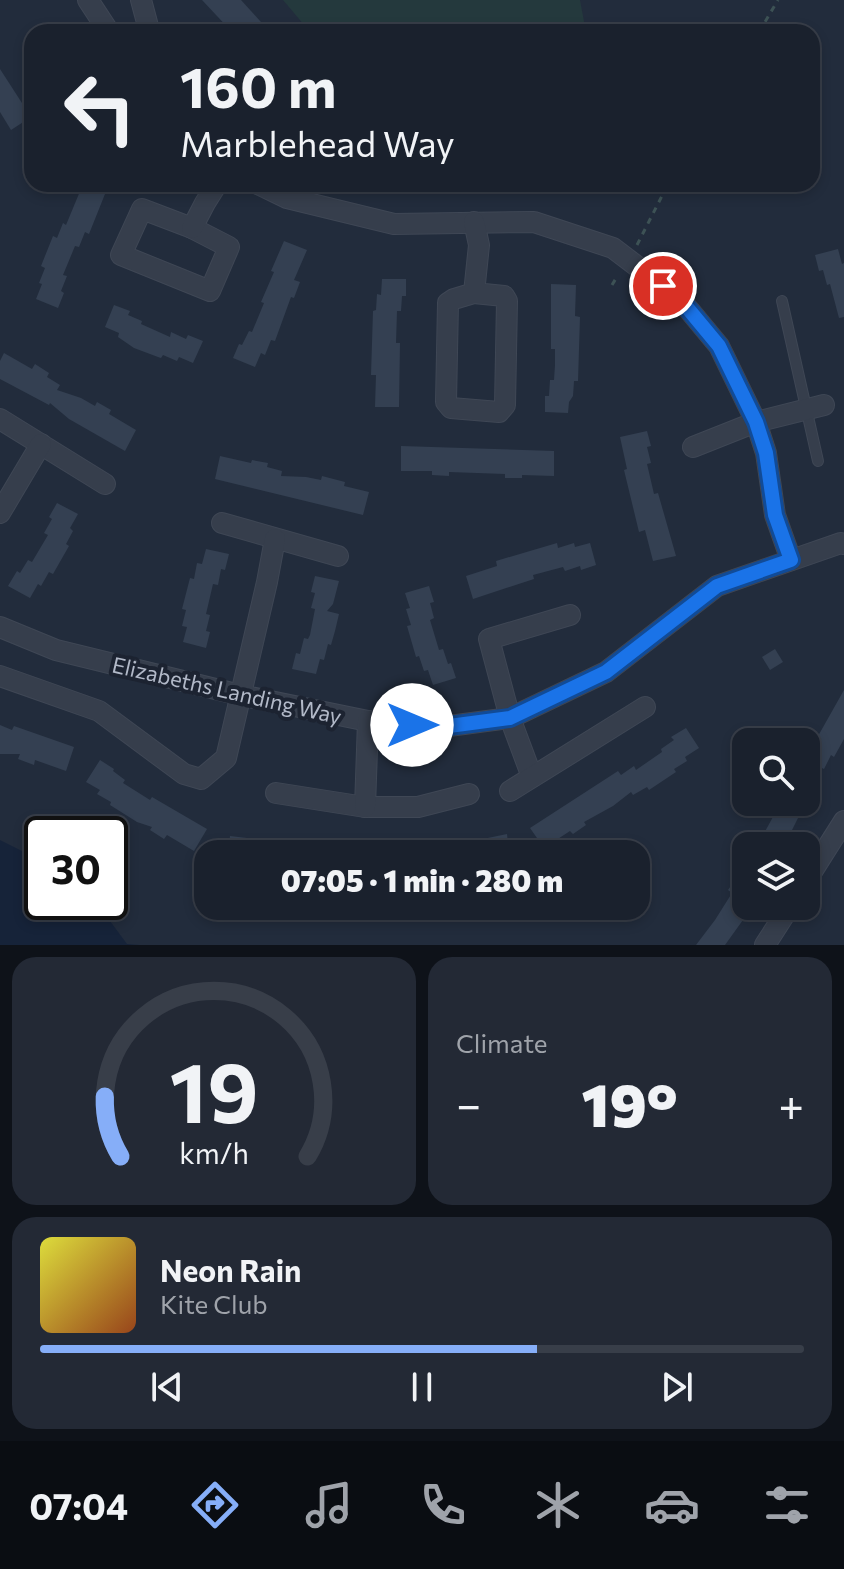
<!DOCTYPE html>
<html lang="en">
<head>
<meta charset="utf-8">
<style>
	:root { --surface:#1a212d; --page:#232935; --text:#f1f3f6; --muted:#9fa3aa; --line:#383e49; --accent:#86aef8 }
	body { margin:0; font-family:Commissioner,sans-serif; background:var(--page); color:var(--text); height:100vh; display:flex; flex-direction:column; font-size:30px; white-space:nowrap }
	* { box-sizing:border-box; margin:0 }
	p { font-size:26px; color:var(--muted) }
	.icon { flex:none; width:44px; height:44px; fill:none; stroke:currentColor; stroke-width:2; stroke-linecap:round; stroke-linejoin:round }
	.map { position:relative; height:945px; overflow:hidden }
	.side { display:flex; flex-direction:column; gap:12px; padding:12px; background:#0e1219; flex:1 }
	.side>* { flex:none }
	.hud { position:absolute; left:24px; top:24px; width:796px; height:168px; border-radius:24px; box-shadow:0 4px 12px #0003,0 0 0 2px var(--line); background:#1a212d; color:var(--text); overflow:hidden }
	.buttons { position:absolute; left:732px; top:728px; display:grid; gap:16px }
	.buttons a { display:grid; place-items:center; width:88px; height:88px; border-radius:16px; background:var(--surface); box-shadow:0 4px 12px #0003,0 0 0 2px var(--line); font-size:40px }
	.speed { position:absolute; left:24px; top:816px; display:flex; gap:16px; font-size:40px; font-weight:700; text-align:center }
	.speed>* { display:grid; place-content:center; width:104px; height:104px; border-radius:50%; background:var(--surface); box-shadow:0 4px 12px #0003,0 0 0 2px var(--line); line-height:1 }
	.speed .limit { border:4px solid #111; border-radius:12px; background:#fff; color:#111 }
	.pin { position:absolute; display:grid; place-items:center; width:68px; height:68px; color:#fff; margin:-34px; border:4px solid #fff; border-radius:50%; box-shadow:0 2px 8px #0007 }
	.me { position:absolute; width:88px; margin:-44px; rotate:90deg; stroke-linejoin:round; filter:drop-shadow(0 0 6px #0008) }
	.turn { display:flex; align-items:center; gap:28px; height:168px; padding:0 24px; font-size:36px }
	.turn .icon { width:104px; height:104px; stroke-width:2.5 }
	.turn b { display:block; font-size:56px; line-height:68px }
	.big { font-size:60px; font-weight:800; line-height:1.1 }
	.side .tile { flex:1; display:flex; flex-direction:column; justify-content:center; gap:12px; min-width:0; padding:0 28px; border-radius:24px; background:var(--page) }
	.side .dial { align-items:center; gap:0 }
	.dial svg { height:208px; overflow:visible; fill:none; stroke:var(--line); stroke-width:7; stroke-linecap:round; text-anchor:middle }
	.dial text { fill:var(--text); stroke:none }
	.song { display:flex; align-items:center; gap:24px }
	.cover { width:96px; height:96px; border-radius:12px; background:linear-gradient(135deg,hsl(60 70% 55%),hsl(20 70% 35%)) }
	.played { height:8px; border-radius:4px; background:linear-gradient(90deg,var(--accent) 65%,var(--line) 65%) }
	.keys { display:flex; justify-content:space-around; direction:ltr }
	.heat { display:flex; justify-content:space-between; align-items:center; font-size:44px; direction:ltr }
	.side .tiles { flex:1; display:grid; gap:12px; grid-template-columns:1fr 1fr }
	.tile:last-child { grid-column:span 2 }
	.trip { position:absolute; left:194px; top:840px; width:456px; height:80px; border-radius:24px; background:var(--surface); box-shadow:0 4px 12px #0003,0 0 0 2px var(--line); font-weight:800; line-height:80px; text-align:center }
	.tabs { display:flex; height:128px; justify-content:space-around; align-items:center; background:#0a0d12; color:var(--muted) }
	.tabs .icon { width:56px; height:56px }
	.tabs .current { color:var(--accent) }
	.tabs b { font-size:36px; color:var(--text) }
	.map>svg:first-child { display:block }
</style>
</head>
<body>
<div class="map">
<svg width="844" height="945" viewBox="0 0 844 945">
	<rect width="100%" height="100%" fill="#222c3c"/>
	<path fill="#24393d" d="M283 0H580L586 32H310Z"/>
	<path fill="#162339" d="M0 840 42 861V902H96L127 944 139 945H0Z"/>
	<g fill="#344052">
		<path d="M202 0H241L270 32H232Z"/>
		<path d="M0 69 31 117 11 130 0 112Z"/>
		<path d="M83 184H109L89 234 85 232 79 247 75 246 63 275 67 276 61 291 64 293 58 308 36 299 42 284 39 283 45 268 41 266 53 236 57 238 63 223 66 225Z"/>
		<path d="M284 241 307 250 294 280 300 282 294 298 291 297 275 341 271 340 265 355 261 353 255 367 233 358 239 344 242 345 249 331 252 332 264 303 261 302 274 272 271 271Z"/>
		<path d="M838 249 842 264 844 263V317L839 318 830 284 827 285 823 270 819 271 815 255Z"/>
		<path d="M382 279H406V296H402L401 311H397L396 343H400L399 407H375L376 375H371L373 311 376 310 377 294 381 295Z"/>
		<path d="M551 284 576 285 575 316 580 317 578 381H574L573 396 569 402 568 413 545 412V396H549L550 380H554L555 365V349H551Z"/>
		<path d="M114 305 130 311 128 315 142 321 141 324 170 337 171 332 186 339 188 335 203 341 193 363 179 357 177 361 163 355 161 358 158 357 134 348 118 337 119 333 105 327Z"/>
		<path d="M4 353 32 369 35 364 49 373 47 377 60 385 57 390 81 398 95 406 97 402 111 410 109 414 136 430 125 451 69 419 50 403 49 405 0 379V361Z"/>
		<path d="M647 431 651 446 647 447 651 463 647 464 654 494 658 493 676 556 653 561 645 530 639 532 624 470 627 469 620 437Z"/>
		<path d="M401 446 554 451V476L522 475V478H505V474L449 472V476L432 475V471H401Z"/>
		<path d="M220 456 251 463 252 460 268 463 267 467 282 471 281 476 306 477 321 480 322 476 345 482 344 486 369 492 363 515 215 479Z"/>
		<path d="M57 503 78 514 70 528 73 531 66 544 69 546 53 574 49 572 41 586 38 584 30 598 8 586 17 571 20 573 28 560 32 562 48 535 44 533 52 519 49 517Z"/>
		<path d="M557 543 558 548 574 543 575 547 590 543 596 565 581 570 580 566 565 571 563 567 533 575 534 579 473 599 466 576 497 566 496 561Z"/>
		<path d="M206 549 229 554 225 570 221 569 218 585 213 584 206 614 210 615 206 631 210 632 206 648 183 642 187 627 182 626 186 610 182 609 190 578 194 579 197 563 202 564Z"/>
		<path d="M315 576 339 581 333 604 327 611 339 614 335 631 331 645 328 644 324 660 320 659 316 674 292 669 296 653 300 654 304 638 308 639 310 635 315 609 311 608 315 593 311 592Z"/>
		<path d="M429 586 434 602 430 603 434 618 430 620 439 650 443 649 448 664 451 663 456 678 433 685 428 670 424 671 419 656 416 657 407 626 411 625 406 609 410 608 405 593Z"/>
		<path d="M775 649 783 662 770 670 762 657Z"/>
		<path d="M844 690V739L834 757 831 755 824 769 820 767 806 794V741L813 745Z"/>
		<path d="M0 725 12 730 14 726 74 747 66 771 35 760 34 765 18 759 20 754H0Z"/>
		<path d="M686 728 699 748 685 757 687 761 674 769 676 772 649 790 647 787 633 795 631 792 613 806 584 822 586 825 573 834 570 831 544 848 530 828 618 771 621 775 634 766 636 770 662 752 661 749 674 740 671 737Z"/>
		<path d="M100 760 114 769 113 771 125 780 123 783 150 800 152 797 207 829 194 851 167 835 164 839 150 830 152 827 137 822 110 805 111 802 97 794 100 790 86 782Z"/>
		<path d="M774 802H806L784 846H757L774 815 768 812Z"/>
		<path d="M507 834 509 854H444V847Z"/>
		<path d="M230 836 247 838 244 854H228Z"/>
		<path d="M746 864V906H753L725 945H696L715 920 732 893 728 890Z"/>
	</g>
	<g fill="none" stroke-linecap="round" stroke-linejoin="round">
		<defs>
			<path id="service" d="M782 301 818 461"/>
			<g id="minor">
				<path d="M88 0 109 32"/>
				<path d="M141 0 149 30 146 32"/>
				<path d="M258 184 287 198 394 224 534 222 613 248 680 299 719 346 756 422 766 453 775 515 791 560"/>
				<path d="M142 209 192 228 229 247 210 291 121 255Z"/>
				<path d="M192 228 205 203 217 184"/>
				<path d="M474 293 454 299 448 303 446 402 451 408 499 412 505 405 507 301 504 296 474 293 479 245 474 222"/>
				<path d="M0 419 105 484"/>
				<path d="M693 447 756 422 824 405"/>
				<path d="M0 513 41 444"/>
				<path d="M222 523 338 556"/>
				<path d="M0 627 56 650 240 695 368 721 434 728 510 718 606 672 717 586 841 543 844 544"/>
				<path d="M0 676 99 711 184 774 201 779 226 758 267 582 275 539"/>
				<path d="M532 777 510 718 489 639 570 615"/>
				<path d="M510 791 645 707"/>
				<path d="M276 793 365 807H418L469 794"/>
				<path d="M365 807 368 721"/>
				<path d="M806 881 844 821"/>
				<path d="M765 945 790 906"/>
			</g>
		</defs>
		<use href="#service" stroke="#3f4755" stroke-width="12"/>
		<use href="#minor" stroke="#3f4755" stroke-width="22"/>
		<g stroke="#3d5255" stroke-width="3" stroke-dasharray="6 6" stroke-linecap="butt">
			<path d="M759 32 778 0"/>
			<path d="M637 245 668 184"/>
			<path d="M612 285 618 275"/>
		</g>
		<use href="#service" stroke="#363e4c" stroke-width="10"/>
		<use href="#minor" stroke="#363e4c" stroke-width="20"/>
	</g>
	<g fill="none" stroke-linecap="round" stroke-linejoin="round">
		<defs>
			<path id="route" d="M412 725 434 728 510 718 606 672 717 586 791 560 775 515 766 453 756 422 719 346 680 299 663 286"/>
		</defs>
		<use href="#route" stroke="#114b97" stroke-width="20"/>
		<use href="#route" stroke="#1a73e8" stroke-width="14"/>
	</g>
	<g text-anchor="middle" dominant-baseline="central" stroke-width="8" stroke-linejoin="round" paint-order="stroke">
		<g font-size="22" fill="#b2b9c8" stroke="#1c2331">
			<text transform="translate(227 690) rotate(13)">Elizabeths Landing Way</text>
		</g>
	</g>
</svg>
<div class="buttons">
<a><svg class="icon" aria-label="search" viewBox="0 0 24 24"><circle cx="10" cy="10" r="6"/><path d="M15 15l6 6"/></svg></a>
<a><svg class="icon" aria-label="layers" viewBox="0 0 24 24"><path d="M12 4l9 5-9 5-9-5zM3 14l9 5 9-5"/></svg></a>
</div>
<div class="speed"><div class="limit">30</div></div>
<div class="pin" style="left:663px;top:286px;background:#d93025"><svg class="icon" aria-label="arrive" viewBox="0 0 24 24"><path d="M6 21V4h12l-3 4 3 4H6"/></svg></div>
<svg class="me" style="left:412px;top:725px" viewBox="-20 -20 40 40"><circle r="19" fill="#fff"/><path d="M0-13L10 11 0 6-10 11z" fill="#1a73e8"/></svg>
<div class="trip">07:05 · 1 min · 280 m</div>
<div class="hud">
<div class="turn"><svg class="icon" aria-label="left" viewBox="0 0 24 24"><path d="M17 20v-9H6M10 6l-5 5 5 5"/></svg><div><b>160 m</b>Marblehead Way</div></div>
</div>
</div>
<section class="side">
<div class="tiles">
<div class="tile dial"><svg viewBox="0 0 100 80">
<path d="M14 69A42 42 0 1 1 86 69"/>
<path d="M14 69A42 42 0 0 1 8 46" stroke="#86aef8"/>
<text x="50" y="56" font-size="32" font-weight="700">19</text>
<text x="50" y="72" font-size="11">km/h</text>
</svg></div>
<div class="tile"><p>Climate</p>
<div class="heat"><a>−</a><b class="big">19°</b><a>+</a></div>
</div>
<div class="tile">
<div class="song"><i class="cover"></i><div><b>Neon Rain</b><p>Kite Club</p></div></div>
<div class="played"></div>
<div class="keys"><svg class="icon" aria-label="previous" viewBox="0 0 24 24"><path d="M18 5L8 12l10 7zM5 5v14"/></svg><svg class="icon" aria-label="pause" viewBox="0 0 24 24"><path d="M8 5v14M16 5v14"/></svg><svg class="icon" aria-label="next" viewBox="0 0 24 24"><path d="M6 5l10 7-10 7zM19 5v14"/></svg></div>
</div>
</div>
</section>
<nav class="tabs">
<b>07:04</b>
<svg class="icon current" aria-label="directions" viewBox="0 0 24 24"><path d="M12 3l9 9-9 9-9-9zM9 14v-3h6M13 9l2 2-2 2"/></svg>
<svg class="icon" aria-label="music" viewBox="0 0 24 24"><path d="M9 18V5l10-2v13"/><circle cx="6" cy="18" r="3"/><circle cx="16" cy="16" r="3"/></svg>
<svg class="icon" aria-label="phone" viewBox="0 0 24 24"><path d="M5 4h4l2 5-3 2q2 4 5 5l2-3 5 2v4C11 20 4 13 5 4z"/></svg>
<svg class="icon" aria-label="climate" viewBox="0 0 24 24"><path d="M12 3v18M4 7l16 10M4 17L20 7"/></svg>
<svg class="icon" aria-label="car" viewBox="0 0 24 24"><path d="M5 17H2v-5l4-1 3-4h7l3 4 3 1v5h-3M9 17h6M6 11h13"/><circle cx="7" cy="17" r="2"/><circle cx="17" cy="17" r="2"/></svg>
<svg class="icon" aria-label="filters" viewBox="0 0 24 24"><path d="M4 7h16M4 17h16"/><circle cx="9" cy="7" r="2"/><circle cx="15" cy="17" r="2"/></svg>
</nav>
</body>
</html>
